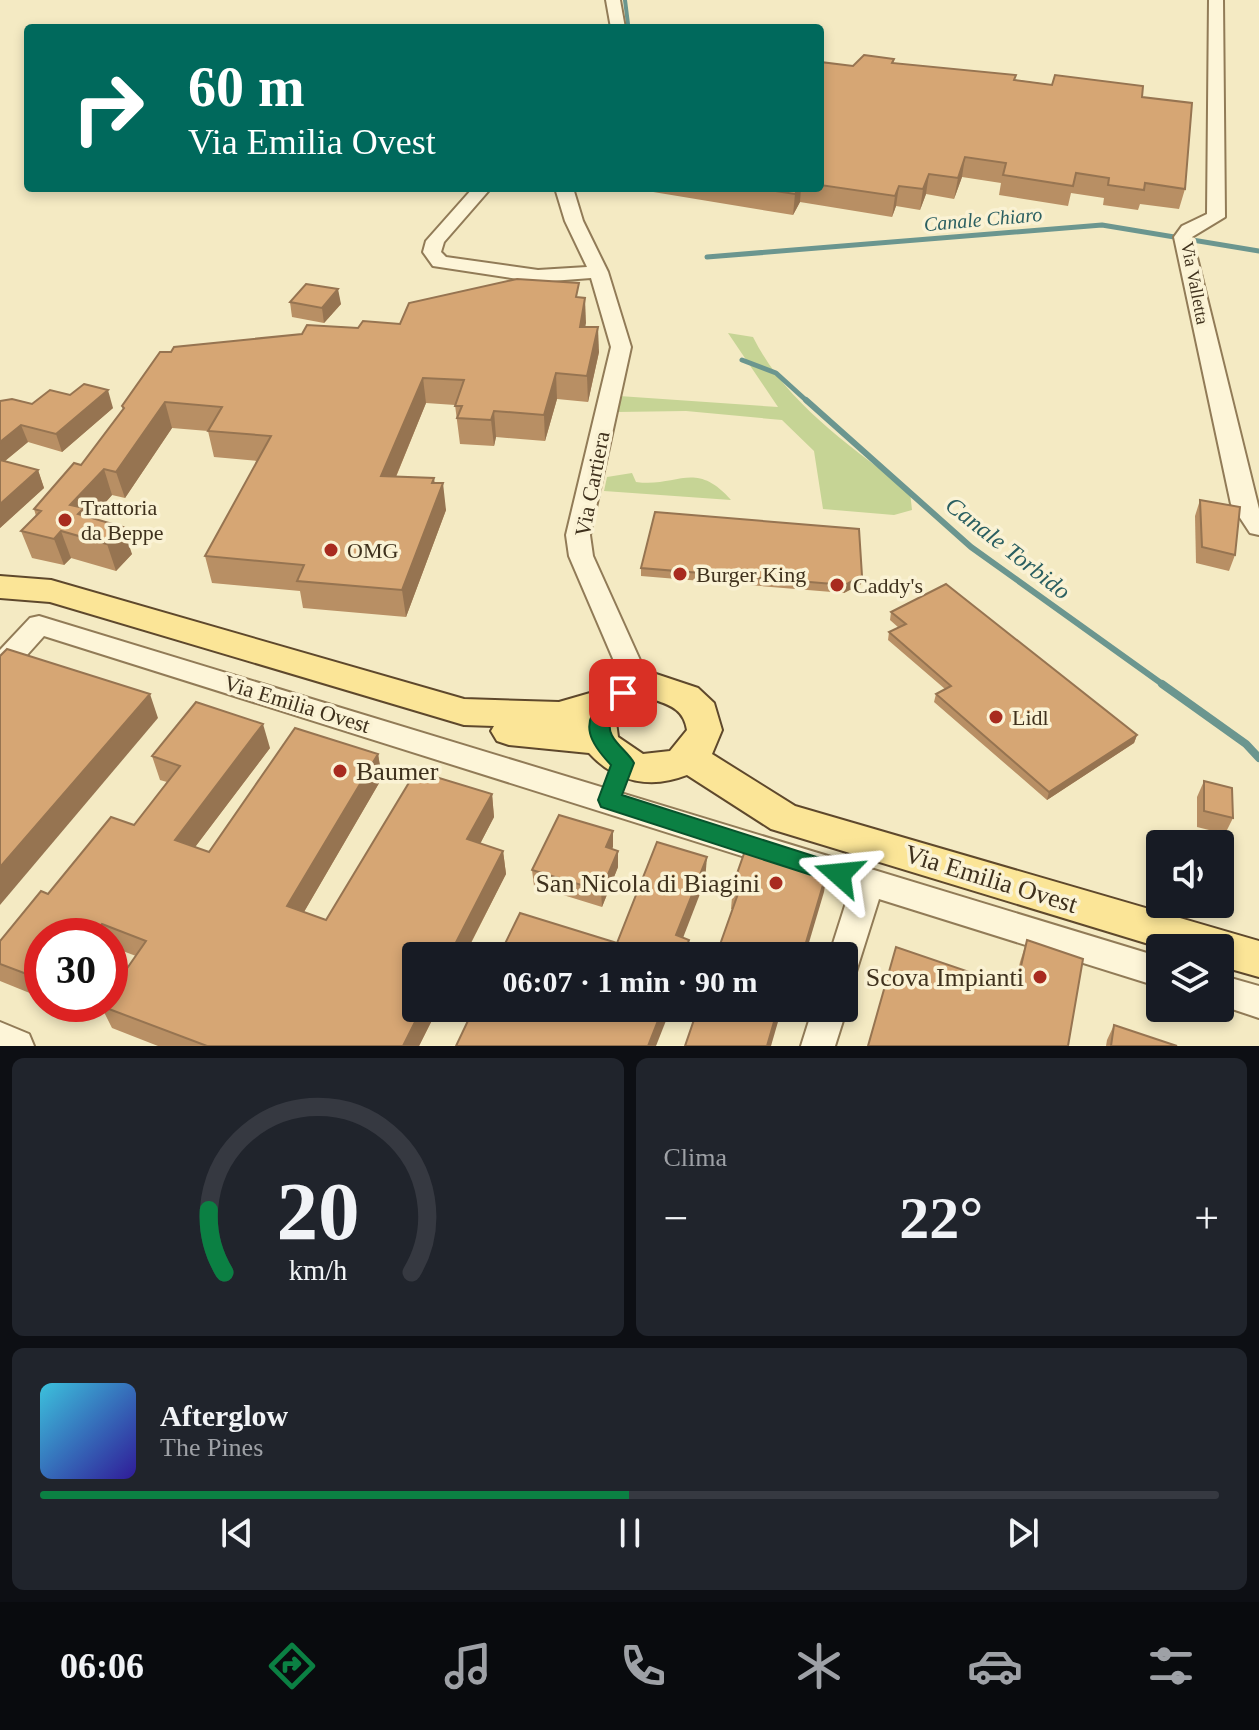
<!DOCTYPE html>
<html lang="it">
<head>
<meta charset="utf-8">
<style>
	:root { --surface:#171b24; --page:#20242c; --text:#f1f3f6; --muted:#9ea1a6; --line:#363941; --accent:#0b8043 }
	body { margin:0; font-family:"Times New Roman",serif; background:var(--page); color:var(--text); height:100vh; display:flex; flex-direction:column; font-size:30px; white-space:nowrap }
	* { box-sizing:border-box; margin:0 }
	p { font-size:26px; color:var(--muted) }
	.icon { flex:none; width:44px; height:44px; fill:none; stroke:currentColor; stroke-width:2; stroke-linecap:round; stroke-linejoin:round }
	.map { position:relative; height:1046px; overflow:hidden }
	.panel { display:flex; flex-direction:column; gap:12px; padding:12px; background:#0d0f14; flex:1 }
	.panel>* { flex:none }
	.banner { position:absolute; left:24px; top:24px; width:800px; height:168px; border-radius:8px; box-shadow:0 4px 12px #0003; background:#00695c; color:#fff; overflow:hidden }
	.tools { position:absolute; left:1146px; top:830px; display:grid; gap:16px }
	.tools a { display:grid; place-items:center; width:88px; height:88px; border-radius:8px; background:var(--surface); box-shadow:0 4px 12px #0003; font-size:40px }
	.speed { position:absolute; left:24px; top:918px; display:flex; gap:16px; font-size:40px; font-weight:700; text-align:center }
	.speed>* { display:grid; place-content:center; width:104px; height:104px; border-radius:50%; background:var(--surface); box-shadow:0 4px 12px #0003; line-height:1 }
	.speed .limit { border:12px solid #d22; background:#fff; color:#111 }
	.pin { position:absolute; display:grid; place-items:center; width:68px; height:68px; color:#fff; margin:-34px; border-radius:16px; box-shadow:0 4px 12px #0006 }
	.me { position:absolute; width:88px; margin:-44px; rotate:288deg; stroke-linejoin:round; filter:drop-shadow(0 0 6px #0008) }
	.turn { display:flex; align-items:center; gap:28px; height:168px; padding:0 32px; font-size:36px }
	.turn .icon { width:104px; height:104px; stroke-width:2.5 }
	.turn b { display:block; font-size:56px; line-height:68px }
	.big { font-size:60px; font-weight:600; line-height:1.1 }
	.panel .card { flex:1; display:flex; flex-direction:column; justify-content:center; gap:12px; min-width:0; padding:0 28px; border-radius:12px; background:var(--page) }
	.panel .dial { align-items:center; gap:0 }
	.dial svg { height:208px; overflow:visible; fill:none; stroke:var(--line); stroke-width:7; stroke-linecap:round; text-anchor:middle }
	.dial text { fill:var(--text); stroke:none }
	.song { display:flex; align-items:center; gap:24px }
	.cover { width:96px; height:96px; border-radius:12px; background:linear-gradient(135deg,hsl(190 70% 55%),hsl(250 70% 35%)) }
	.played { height:8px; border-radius:4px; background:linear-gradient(90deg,var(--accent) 50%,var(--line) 50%) }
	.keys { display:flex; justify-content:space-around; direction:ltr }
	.heat { display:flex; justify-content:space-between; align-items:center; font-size:44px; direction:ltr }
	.panel .tiles { flex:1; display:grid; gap:12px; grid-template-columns:1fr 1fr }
	.card:last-child { grid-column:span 2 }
	.trip { position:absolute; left:402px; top:942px; width:456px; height:80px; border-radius:8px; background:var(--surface); box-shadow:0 4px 12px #0003; font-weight:600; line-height:80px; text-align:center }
	.tab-bar { display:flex; height:128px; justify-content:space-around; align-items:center; background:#090b0e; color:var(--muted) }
	.tab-bar .icon { width:56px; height:56px }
	.tab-bar .current { color:var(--accent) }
	.tab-bar b { font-size:36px; color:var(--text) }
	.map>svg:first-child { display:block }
</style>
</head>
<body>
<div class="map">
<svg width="1259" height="1046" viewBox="0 0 1259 1046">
	<rect width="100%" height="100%" fill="#f4eac3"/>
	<g fill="#c6d495">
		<path d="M728 333 753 337C787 405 851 446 910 492L912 510 894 515 823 509 814 451 782 420 686 411 617 412 619 396 778 407Z"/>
		<path d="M632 473 636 482C677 488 695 459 731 500L604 491 607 477Z"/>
	</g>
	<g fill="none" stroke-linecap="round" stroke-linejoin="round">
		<path stroke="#6b968f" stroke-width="4" d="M625 0 628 24"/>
		<g stroke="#6b968f" stroke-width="5">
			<path d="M707 257 1102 225 1259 251"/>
			<path d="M742 360 776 373 808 402"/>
		</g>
		<path stroke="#6b968f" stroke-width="6" d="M806 400 971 547 1165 686"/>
		<path stroke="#6b968f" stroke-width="8" d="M1162 684 1246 744 1259 758"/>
		<defs>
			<g id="minor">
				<path d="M606 0H620L625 28H611Z"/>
				<path d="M1209 0H1223L1225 217 1192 237 1259 509V535L1250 533 1231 504 1174 237 1182 226 1207 214Z"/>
				<path d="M473 188H491L444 242 441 252 446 257 538 270 587 267 565 221 555 188H573L583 221 608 272 631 347 590 535 593 556 653 689 649 696 639 699 629 696 569 556 566 535 611 347 591 278 538 282 433 266 423 252 426 241Z"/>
				<path d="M39 616 1160 957V987L879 899 856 972 844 977V956H829L850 890 44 636 10 674 0 677V650L30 618Z"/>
				<path d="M1220 975 1259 986V1018L1220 1005Z"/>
				<path d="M844 1001 847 1008 835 1046H801L813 1008H844Z"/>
				<path d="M0 1022 29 1034 34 1046H0Z"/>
			</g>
			<path id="major" d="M0 576 51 580 464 699 559 702 656 674 698 688 714 703 722 730 712 754 795 806 1259 941V977L1220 966V948H1162L771 829 687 775C652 789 616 783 589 753L509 745 497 741 491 731 494 726 464 725 50 602 0 598ZM655 700C673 706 684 711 687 730L670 751 643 754 618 737 616 722 640 704Z"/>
		</defs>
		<use href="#minor" stroke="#917b57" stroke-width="4"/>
		<use href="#major" stroke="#5e482c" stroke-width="4"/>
		<use href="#minor" fill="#fdf5d8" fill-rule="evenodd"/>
		<use href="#major" fill="#fbe597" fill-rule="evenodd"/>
	</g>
	<g fill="#b88f64">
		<path d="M894 59 893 63 1142 97 1185 189 1179 209 1140 204 1138 210 1103 205 1104 198 1071 193 1068 206 999 195 1001 183 962 177 954 199 926 194 920 210 896 206 892 217 800 202 793 215 629 188H820V62L853 66Z"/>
		<path d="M579 298H585V327L599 352 588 402 557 399 545 441 496 437 494 446 460 444 455 405 426 403 396 477 434 483 446 510 406 617 303 608 300 591 212 583 205 556 258 461 214 457 208 431 172 428 125 498 112 495 92 518 132 554 116 571 71 558 64 565 32 558 21 531 36 516 34 509 81 465 123 410 122 406 171 352 400 324Z"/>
		<path d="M290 302 341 304 324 323 292 317Z"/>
		<path d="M0 401 32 404 113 408 62 452 28 442 5 461 38 470 44 488 0 528Z"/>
		<path d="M1200 500 1235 555 1229 571 1196 563 1195 516Z"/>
		<path d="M641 568 862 576 861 584 844 593 641 576Z"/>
		<path d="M891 612 1137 735 1134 743 1047 800 934 702 936 694 945 689 888 640 889 632 899 628 890 620Z"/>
		<path d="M270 748 195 847 209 852 378 754 382 778 304 912 326 920 492 794 494 817 480 844 503 851 506 874 419 1046H158L112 1028 101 1006 136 956 112 947 110 950V936H42V998L0 981V941L134 825 167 782 160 780 152 756Z"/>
		<path d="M1204 781 1233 818 1225 834 1197 827V797Z"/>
		<path d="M613 831 612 849 618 851V867L602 907 534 886 532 870Z"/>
		<path d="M733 885 824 892 733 909H731Z"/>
		<path d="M1027 940 1068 1046 1014 987 1020 962Z"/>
		<path d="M1114 1025 1177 1046H1106L1107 1040Z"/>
	</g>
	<g fill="#967451">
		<path d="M965 157 962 177 954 199 958 178Z"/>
		<path d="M929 174 926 194 920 210 923 189Z"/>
		<path d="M899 186 896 206 892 217 895 196Z"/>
		<path d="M799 188H801L800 202 793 215 795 194Z"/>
		<path d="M338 289 341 304 324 323 322 308Z"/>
		<path d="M585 298 586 323 581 352 580 327Z"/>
		<path d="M598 327 599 352 588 402 587 376Z"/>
		<path d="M556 373 557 399 545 441 544 415Z"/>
		<path d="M423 378 426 403 385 503 381 476Z"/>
		<path d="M108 390 113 408 62 452 56 434Z"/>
		<path d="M165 402 172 428 125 498 116 472Z"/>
		<path d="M494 411 496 437 494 446 491 420Z"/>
		<path d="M21 425 28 442 0 465V442Z"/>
		<path d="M104 469 112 495 88 522 89 539 70 505Z"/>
		<path d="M38 470 44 488 0 528V504Z"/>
		<path d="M434 478 437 500 443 483 446 510 406 617 402 590Z"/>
		<path d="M123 527 132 554 116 571 107 544Z"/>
		<path d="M61 531 71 558 64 565 54 539Z"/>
		<path d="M862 576 861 584 844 593 845 585Z"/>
		<path d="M150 694 158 718 0 905V867Z"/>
		<path d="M263 724 270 748 183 863 175 840Z"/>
		<path d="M1137 735 1134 743 1047 800 1049 792Z"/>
		<path d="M378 754 382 778 294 929 287 906Z"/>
		<path d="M492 794 494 817 470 863 467 839Z"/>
		<path d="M613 831V847L606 863V847Z"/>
		<path d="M503 851 506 874 464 956H449Z"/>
		<path d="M618 851V867L602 907 601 891Z"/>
		<path d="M707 857 705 881 676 956V935Z"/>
		<path d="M828 868 824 892 805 956H802Z"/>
		<path d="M102 924 107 936H93Z"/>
		<path d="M689 940V956H683Z"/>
		<path d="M41 965 42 966V995L32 976Z"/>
		<path d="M422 1008H438L419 1046H403Z"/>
		<path d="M663 1008H671L656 1046H648Z"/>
		<path d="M778 1008H782L771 1046H767Z"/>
	</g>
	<g fill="#d6a674" stroke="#967451" stroke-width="2">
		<path d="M864 55 894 59 892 63 1016 75 1014 80 1052 85 1055 75 1143 86 1142 97 1192 103 1185 189 1145 183 1144 190 1108 185 1109 178 1076 173 1073 186 1003 175 1006 163 965 157 958 178 929 174 923 189 899 186 895 196 820 185V62L853 66Z"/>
		<path d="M755 188H799L795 194Z"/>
		<path d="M517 279 579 283 576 297 585 298 580 327H598L587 376 556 373 544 415 494 411 491 420 457 418 462 406H455L464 380 423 378 381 476 434 478 432 483H443L402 590 297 581 304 565 205 556 271 436 208 431 222 407 165 402 116 472 104 469 70 505 84 508 78 514 123 527 107 544 61 531 54 539 21 531 41 511 34 509 74 463 81 465 124 408 122 406 160 352H171L174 347 302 334 307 325 358 328 363 321 400 324 409 303Z"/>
		<path d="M306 284 338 289 322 308 290 302Z"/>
		<path d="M84 384 108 390 56 434 21 425 0 442V401L12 399 32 404 50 390 70 395Z"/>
		<path d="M0 460 38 470 0 504Z"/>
		<path d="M1200 500 1240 507 1235 555 1202 547Z"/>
		<path d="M655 512 859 529 862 576 845 585 641 568Z"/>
		<path d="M946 584 1137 735 1049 792 936 694 951 686 889 632 906 624 891 612Z"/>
		<path d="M7 649 150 694 0 867V656Z"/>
		<path d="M196 702 263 724 175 840 209 852 295 728 378 754 287 906 326 920 416 771 492 794 467 839 503 851 449 956H416V1008H422L403 1046H207L101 1006 103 1004H110V993L146 941 102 924 93 936H42V965L32 976 0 964V941L41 891 48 894 111 817 134 825 180 766 152 756Z"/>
		<path d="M1204 781 1232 788 1233 818 1204 811Z"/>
		<path d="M559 815 613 831 606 847 618 851 601 891 532 870Z"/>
		<path d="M657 842 707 857 676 935 689 940 683 956H499L520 913 617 943Z"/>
		<path d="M747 845 828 868 802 956H716L740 888 733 885Z"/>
		<path d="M1027 940 1083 959 1068 1046H868L896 947 1016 988Z"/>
		<path d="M474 1008H663L648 1046H456Z"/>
		<path d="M698 1008H778L767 1046H685Z"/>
		<path d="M1114 1025 1177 1046H1111Z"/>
	</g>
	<path fill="#0b8043" stroke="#07532c" stroke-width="2" d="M623 686 634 693C628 703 617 709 612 718 602 737 627 749 634 763L622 795 848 867 851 874 848 881 839 884 601 807 598 800 611 765C591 744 578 724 603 700 610 694 615 688 623 686Z"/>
	<g fill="#a82b1f" stroke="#faf2d4" stroke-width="3">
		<circle cx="65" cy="520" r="8"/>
		<circle cx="331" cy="550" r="8"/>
		<circle cx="680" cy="574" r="8"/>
		<circle cx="837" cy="585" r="8"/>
		<circle cx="996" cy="717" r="8"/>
		<circle cx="340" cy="771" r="8"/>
		<circle cx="776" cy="883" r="8"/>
		<circle cx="1040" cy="977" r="8"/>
	</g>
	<g text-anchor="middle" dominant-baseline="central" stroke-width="7" stroke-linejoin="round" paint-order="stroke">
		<g font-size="18" fill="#3f311d" stroke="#faf2d4">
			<text transform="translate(1195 283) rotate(79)">Via Valletta</text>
		</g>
		<g font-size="20" font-style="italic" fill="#2a5f61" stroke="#faf2d4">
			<text transform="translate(983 219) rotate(-5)">Canale Chiaro</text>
		</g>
		<g font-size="22" fill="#3f311d" stroke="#faf2d4">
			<text transform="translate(592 484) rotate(-79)">Via Cartiera</text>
			<text transform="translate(297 704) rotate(17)">Via Emilia Ovest</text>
		</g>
		<g font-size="22" fill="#3f311d" stroke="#faf2d4" text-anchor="start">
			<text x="81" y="507">Trattoria<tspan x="81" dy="25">da Beppe</tspan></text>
			<text x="347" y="550">OMG</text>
			<text x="696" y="574">Burger King</text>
			<text x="853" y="585">Caddy's</text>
			<text x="1012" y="717">Lidl</text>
		</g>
		<g font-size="24" font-style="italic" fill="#2a5f61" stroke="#faf2d4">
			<text transform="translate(1008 548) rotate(38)">Canale Torbido</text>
		</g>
		<g font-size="26" fill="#3f311d" stroke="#faf2d4" text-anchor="end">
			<text x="356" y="771" text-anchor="start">Baumer</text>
			<text x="760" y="883">San Nicola di Biagini</text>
			<text x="1024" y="977">Scova Impianti</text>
		</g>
		<g font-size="26" fill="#3f311d" stroke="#faf2d4">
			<text transform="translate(991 879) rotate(17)">Via Emilia Ovest</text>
		</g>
	</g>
</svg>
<div class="tools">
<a><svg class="icon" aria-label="sound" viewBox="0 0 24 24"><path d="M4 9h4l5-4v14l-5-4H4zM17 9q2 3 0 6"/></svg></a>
<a><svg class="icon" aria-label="layers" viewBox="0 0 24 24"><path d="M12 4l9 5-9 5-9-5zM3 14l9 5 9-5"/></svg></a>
</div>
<div class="speed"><div class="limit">30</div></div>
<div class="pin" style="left:623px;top:693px;background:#d93025"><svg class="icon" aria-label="arrive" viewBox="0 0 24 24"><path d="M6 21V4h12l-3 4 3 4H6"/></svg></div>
<svg class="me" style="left:839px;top:874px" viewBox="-20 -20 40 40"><path d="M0-17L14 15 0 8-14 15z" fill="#0b8043" stroke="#fff" stroke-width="4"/></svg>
<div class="trip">06:07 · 1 min · 90 m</div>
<div class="banner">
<div class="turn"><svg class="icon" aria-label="right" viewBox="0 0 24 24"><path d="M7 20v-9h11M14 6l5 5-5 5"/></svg><div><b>60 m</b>Via Emilia Ovest</div></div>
</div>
</div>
<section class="panel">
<div class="tiles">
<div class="card dial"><svg viewBox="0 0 100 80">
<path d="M14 69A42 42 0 1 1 86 69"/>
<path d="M14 69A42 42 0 0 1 8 45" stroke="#0b8043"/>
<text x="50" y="56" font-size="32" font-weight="700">20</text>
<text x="50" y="72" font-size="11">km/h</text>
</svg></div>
<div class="card"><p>Clima</p>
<div class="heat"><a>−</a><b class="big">22°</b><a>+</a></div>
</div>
<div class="card">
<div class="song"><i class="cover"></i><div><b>Afterglow</b><p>The Pines</p></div></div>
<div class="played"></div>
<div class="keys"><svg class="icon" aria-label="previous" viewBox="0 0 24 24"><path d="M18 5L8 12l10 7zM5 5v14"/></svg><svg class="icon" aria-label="pause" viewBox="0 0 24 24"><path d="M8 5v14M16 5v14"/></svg><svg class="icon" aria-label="next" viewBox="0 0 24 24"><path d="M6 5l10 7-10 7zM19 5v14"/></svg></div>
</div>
</div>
</section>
<nav class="tab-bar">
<b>06:06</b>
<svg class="icon current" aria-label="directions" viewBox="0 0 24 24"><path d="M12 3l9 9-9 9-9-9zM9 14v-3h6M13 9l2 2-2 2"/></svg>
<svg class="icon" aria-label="music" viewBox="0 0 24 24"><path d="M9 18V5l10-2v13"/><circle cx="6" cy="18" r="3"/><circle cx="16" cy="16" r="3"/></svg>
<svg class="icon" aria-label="phone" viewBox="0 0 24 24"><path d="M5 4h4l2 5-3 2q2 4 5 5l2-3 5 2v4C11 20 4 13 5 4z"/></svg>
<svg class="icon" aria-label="climate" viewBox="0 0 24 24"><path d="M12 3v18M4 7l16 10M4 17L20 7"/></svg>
<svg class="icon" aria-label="car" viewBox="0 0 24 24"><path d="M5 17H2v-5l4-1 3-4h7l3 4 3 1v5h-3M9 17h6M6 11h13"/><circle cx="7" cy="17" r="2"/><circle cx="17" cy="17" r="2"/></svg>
<svg class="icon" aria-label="filters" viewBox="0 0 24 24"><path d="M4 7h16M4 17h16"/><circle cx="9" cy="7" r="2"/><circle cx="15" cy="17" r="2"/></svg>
</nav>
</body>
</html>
